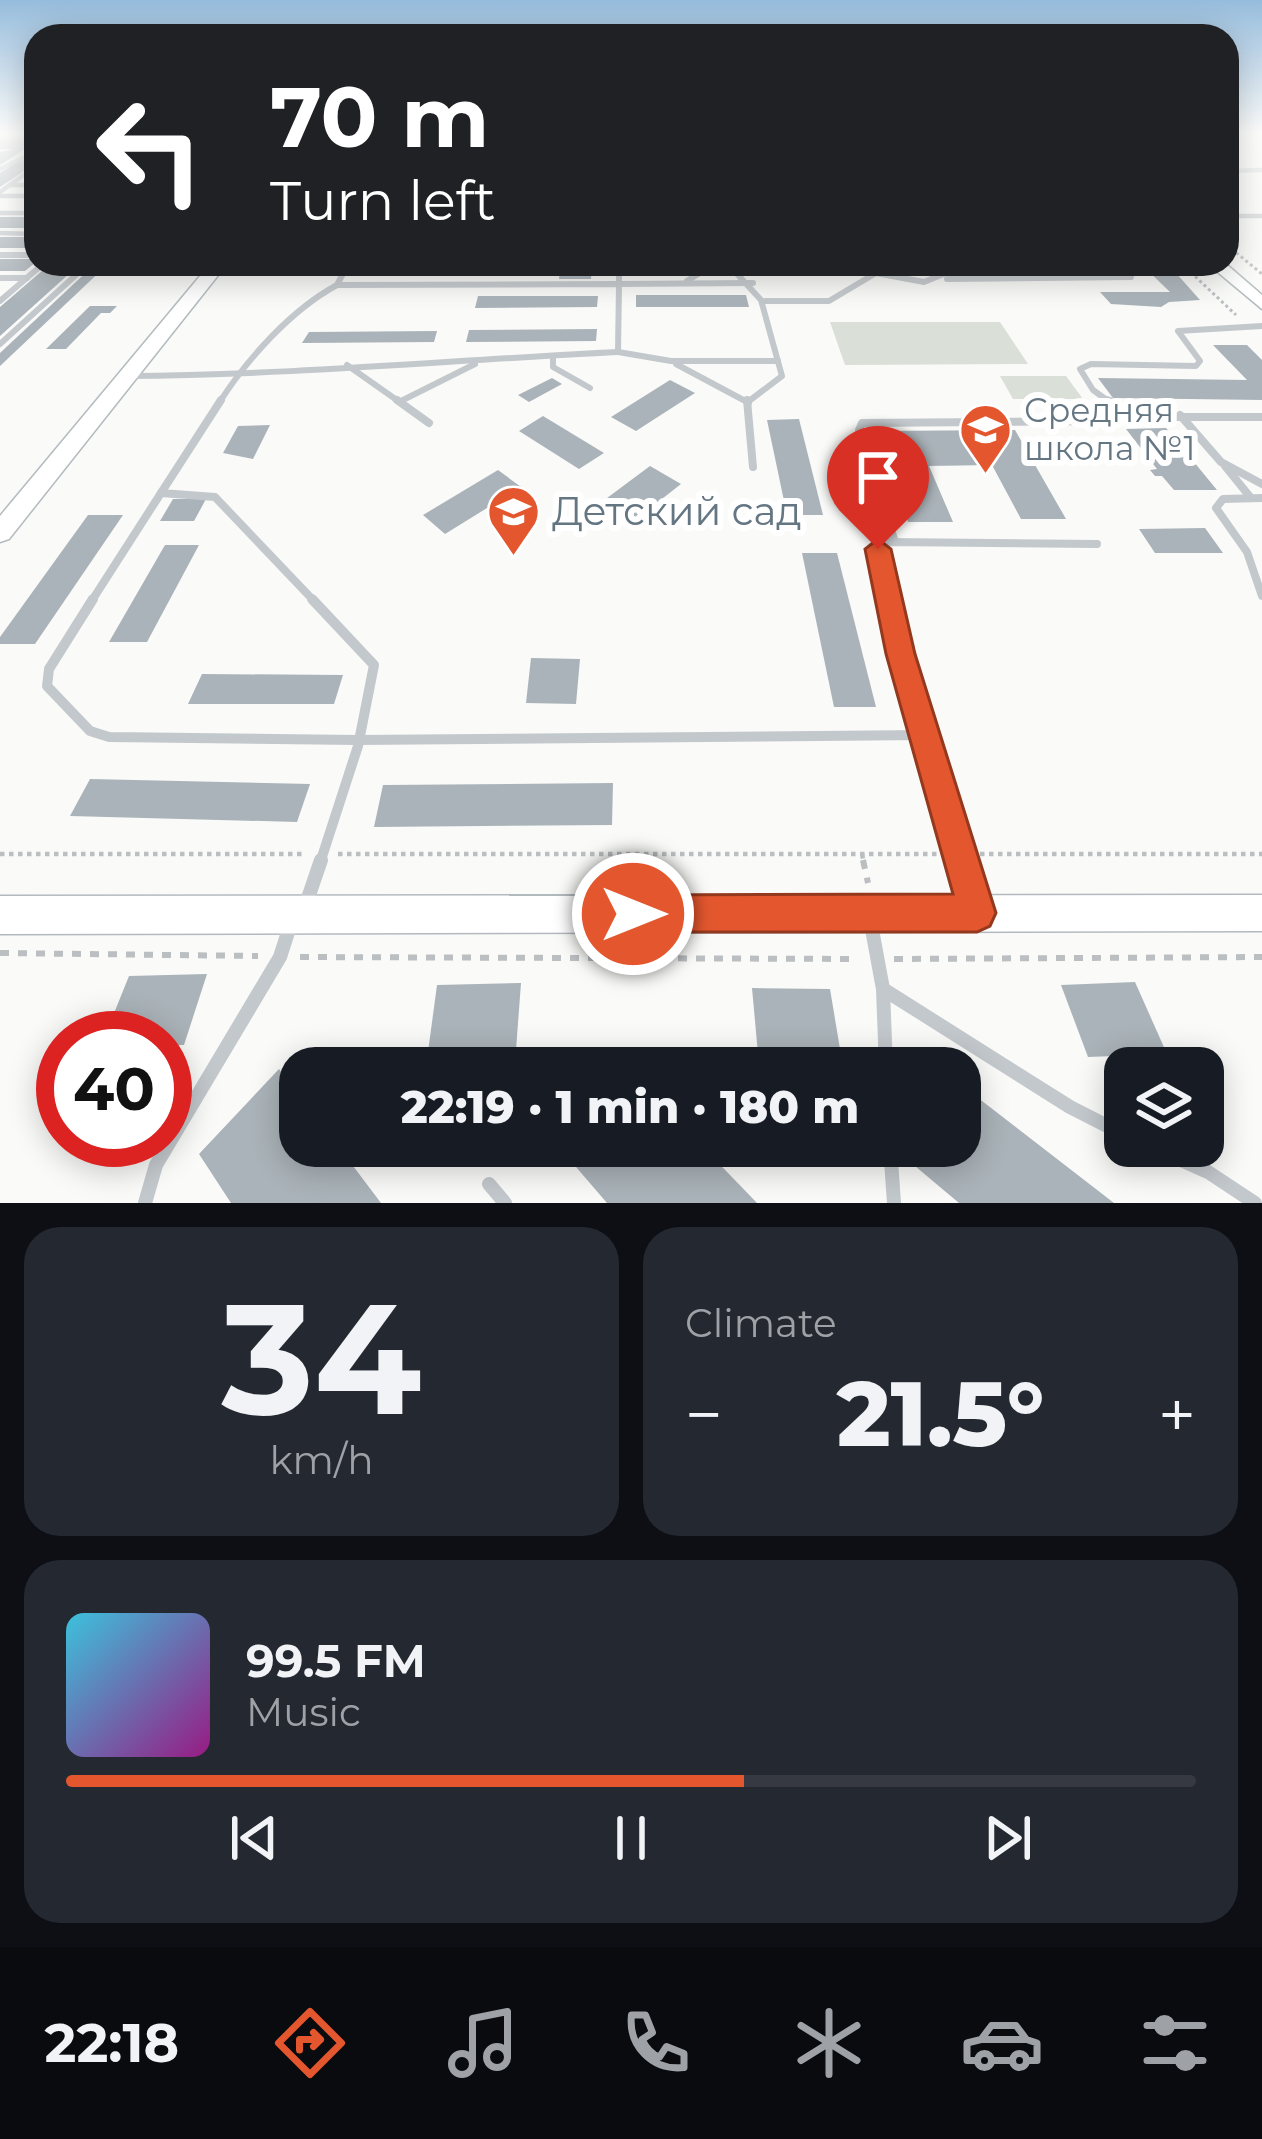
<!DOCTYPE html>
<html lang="en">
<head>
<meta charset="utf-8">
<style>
	:root { --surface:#171b24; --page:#242831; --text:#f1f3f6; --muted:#9ea1a6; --line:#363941; --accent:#e4572e }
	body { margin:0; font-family:Montserrat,sans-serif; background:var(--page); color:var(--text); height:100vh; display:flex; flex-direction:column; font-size:45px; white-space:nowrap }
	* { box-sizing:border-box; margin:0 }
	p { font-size:39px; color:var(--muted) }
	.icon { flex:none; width:66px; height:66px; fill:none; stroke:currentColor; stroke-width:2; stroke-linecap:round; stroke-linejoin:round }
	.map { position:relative; height:1203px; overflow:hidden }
	.side { display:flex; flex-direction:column; gap:24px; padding:24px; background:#0d0f14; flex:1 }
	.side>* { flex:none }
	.guide { position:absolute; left:24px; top:24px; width:1215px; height:252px; border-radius:36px; box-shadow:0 6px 30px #0003; background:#202124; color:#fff; overflow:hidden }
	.tools { position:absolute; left:1104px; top:1047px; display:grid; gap:24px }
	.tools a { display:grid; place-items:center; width:120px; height:120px; border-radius:24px; background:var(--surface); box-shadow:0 6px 30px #0003; font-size:60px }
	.speed { position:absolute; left:36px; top:1011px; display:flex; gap:24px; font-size:60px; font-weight:700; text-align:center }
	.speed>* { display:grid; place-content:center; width:156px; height:156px; border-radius:50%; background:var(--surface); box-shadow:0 6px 30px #0003; line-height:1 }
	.speed .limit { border:18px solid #d22; background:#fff; color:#111 }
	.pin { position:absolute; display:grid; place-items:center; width:102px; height:102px; color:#fff; margin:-123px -51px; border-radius:50% 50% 50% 0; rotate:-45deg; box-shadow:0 0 12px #0007 }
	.pin .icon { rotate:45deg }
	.me { position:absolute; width:132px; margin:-66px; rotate:90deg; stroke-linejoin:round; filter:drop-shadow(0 0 9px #0008) }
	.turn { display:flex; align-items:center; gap:42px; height:252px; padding:0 48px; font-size:54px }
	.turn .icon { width:156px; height:156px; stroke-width:2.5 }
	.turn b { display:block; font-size:84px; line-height:102px }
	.big { font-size:90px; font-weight:800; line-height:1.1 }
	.side .card { flex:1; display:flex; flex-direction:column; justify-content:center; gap:18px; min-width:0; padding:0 42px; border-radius:36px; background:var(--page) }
	.side .dial { align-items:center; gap:0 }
	.dial b { font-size:156px; line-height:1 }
	.song { display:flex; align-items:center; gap:36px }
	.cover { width:144px; height:144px; border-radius:18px; background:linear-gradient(135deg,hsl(190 70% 55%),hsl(310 70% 35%)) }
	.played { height:12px; border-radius:6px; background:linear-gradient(90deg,var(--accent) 60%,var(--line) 60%) }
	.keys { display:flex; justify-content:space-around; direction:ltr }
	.heat { display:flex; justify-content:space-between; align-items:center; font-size:66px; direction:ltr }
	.side .tiles { flex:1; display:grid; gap:24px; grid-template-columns:1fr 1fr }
	.card:last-child { grid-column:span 2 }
	.trip { position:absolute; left:279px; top:1047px; width:702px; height:120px; border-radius:36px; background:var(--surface); box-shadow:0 6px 30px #0003; font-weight:800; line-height:120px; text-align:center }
	.menu { display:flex; height:192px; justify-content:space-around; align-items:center; background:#090b0e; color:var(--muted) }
	.menu .icon { width:84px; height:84px }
	.menu .current { color:var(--accent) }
	.menu b { font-size:54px; color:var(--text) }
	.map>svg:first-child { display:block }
</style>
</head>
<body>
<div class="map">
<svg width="1262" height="1203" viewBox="0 0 1262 1203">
	<rect width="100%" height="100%" fill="#fafaf8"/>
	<g fill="#dadfd7">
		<path d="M830 322H1000L1028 364 845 365Z"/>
		<path d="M1000 376H1066L1083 399H1013Z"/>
	</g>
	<g fill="#aab3b9">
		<path d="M0 140 36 141V149H25L0 165V152L14 149H0Z"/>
		<path d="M29 154H36V163L0 187V173Z"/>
		<rect x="0" y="217" width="36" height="11"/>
		<rect x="0" y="237" width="36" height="11"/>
		<path d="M0 259H36V262L25 271H0Z"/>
		<path d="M50 264H80L0 336V307Z"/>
		<path d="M95 264H108L0 366V353Z"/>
		<path d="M561 264H592L591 279H559Z"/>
		<path d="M1141 264H1168L1200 300 1169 302 1161 307 1111 304 1100 292H1170Z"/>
		<path d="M636 295H746L749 307H636Z"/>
		<path d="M478 296H598L597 307 475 308Z"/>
		<path d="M90 306H117L110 313H101L66 349H46Z"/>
		<path d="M597 329 596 341 466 342 469 330Z"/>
		<path d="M437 331 434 342 302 343 309 332Z"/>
		<path d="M1213 345H1247L1262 360V400L1113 398 1098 378 1247 380Z"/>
		<path d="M552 378 562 384 529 402 518 395Z"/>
		<path d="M670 380 695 393 636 431 611 417Z"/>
		<path d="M543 416 604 453 579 469 519 431Z"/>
		<path d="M799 419 823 515H787L767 420Z"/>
		<path d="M270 425 253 459 223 453 238 426Z"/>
		<path d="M1166 428 1217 490H1174L1162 476H1155L1150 470 1157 469 1126 429Z"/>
		<path d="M1015 430 1066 519H1021L992 465 929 466 953 522H908L875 431Z"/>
		<path d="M650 466 681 484 630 524 599 504Z"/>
		<path d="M498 470 521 487 445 534 423 515Z"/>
		<path d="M173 499H206L194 521H160Z"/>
		<path d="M88 515H123L35 644H0V637Z"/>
		<path d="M1205 528 1223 553H1155L1139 529Z"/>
		<path d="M165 545H199L147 642H109Z"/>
		<path d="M802 553H837L876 707H834Z"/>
		<path d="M531 658 580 659 576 704 526 703Z"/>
		<path d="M202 674 343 675 334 704H188Z"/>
		<path d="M90 779 310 784 297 822 70 816Z"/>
		<path d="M613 783 612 825 374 827 383 785Z"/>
		<path d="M207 974 184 1045H165V1038H104L129 976Z"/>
		<path d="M1135 982 1167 1054 1088 1057 1061 985Z"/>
		<path d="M521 983 516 1050 428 1052 437 985Z"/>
		<path d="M752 988 830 989 841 1055 758 1054Z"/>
		<path d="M279 1069 300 1096V1146H338L381 1203H231L199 1154Z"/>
		<path d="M960 1084 1114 1203H959L909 1161 915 1146H960Z"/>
		<path d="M569 1146H702L757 1203H607L564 1153Z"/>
	</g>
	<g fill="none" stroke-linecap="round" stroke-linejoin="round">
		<defs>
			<g id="secondary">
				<path d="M210 264H227L9 539 0 542V516Z"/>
				<path d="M1208 264H1226L1262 295V309Z"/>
				<path d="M1262 895V931L0 934V896Z"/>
			</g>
		</defs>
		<use href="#secondary" stroke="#b3babf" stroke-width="3"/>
		<g stroke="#bbbfc2" stroke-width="3" stroke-dasharray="3 3" stroke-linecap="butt">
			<path d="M1227 245 1262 274"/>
			<path d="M1182 264 1236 315"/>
		</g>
		<g stroke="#bbbfc2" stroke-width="4.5" stroke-dasharray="4.5 4.5" stroke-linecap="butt">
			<path d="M0 854H302"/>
			<path d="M338 854H944"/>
			<path d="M862 854 864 863"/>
			<path d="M980 854H1262"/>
		</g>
		<g stroke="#bbbfc2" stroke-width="6" stroke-dasharray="9 9" stroke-linecap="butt">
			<path d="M863 860 868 883"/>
			<path d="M0 953 258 956"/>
			<path d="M300 957 858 959"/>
			<path d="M894 959 1262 957"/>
		</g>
		<g stroke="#c3c8cc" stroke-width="4.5">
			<path d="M0 139H36"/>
			<path d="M0 169 36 152"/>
			<path d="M1227 171 1262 170"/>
			<path d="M1227 180 1233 186 1227 187"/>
			<path d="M11 185H36"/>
			<path d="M0 192 36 166"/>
			<path d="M0 196H36"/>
			<path d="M0 213H36"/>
			<path d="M1227 216H1262"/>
			<path d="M0 233 36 234"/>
		</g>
		<g stroke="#c3c8cc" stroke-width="6">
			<path d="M0 255H36"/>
			<path d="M619 264V284L753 283"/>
			<path d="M728 264 761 300 782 376 749 401"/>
			<path d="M994 264 1028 276"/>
			<path d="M876 273 924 282 968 264"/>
			<path d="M0 278H27"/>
			<path d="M947 279 1131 277 1121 264"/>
			<path d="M687 281 714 264"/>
			<path d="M0 301 43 264"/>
			<path d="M765 301H829L891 264"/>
			<path d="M0 344 88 264"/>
			<path d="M618 352 671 361H778"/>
			<path d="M553 356V367L590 388"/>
			<path d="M676 364 749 403"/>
			<path d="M347 365 401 403"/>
			<path d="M127 376C291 375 454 360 618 352L619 284 337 285 348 264"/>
			<path d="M399 402 475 364"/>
			<path d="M219 403C247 359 291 310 337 285"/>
			<path d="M1111 403 1093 390 1080 369 1091 364 1196 366 1200 361 1178 331 1262 326"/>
		</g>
		<g stroke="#c3c8cc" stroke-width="8">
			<path d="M221 400 161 493 215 497 315 602"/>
			<path d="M397 400 429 423"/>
			<path d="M747 400 753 467"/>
			<path d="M1107 400 1159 417H1262"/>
			<path d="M1180 415 1221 462 1262 484"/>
			<path d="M1225 466 1251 498"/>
			<path d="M1262 498 1223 499 1216 508 1247 552 1262 596"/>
			<path d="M895 542 859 430 862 423 1108 421 1121 410"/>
			<path d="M91 602 161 493"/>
			<path d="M890 602 878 549 888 542 1097 544"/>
		</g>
		<g stroke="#c3c8cc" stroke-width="10">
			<path d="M93 599 49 669 47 686 90 731 109 737 357 740 926 735"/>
			<path d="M312 599 374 665 358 746 320 863"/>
			<path d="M889 599 963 863"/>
		</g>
		<g stroke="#c3c8cc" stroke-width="14">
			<path d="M962 860 974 902"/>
			<path d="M306 904 321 860"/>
			<path d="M871 924 883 989 886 1068"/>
			<path d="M883 989 1070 1107 1125 1135"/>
			<path d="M890 1146 894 1203"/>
			<path d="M1150 1146 1208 1172 1255 1203"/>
			<path d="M489 1184 505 1203"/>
			<path d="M145 1203 156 1165 280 957 290 926"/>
		</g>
		<use href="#secondary" fill="#fff" fill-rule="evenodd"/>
	</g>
	<linearGradient id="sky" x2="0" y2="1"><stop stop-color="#96bcdc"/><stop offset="0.44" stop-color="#fdfdfc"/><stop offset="1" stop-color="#fdfdfc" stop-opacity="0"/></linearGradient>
	<rect width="1262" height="302" fill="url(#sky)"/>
	<path fill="#e4572e" stroke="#94391e" stroke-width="3" d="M878 539 891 549 915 654 996 913 990 926 977 932H633L620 927 614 914 620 900 633 895 953 894 886 654 865 549Z"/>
	<defs>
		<symbol id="school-pin" viewBox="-11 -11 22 30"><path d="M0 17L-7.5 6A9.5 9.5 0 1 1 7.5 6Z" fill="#e4572e" stroke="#fff"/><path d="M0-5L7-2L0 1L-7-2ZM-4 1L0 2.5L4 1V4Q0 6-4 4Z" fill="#fff"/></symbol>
	</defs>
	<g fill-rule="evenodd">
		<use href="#school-pin" x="956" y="400" width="59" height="81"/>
		<use href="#school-pin" x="484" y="482" width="59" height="81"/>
	</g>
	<g text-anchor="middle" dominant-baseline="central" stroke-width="12" stroke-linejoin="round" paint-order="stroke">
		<g font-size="33" fill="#657683" stroke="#fff" text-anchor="start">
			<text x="1024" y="410">Средняя<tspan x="1024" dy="38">школа №1</tspan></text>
		</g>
		<g font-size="39" fill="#657683" stroke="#fff" text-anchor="start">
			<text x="552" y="511">Детский сад</text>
		</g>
	</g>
</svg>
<div class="tools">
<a><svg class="icon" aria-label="layers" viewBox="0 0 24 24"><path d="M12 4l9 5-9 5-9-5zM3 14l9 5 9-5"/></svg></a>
</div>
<div class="speed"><div class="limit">40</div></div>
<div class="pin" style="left:878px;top:549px;background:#d93025"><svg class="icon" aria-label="arrive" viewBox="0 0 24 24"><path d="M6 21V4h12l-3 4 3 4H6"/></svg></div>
<svg class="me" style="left:633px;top:914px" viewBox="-20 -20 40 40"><circle r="17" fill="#e4572e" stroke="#fff" stroke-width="3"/><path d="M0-11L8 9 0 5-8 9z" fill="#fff"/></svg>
<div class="trip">22:19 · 1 min · 180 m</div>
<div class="guide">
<div class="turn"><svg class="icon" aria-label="left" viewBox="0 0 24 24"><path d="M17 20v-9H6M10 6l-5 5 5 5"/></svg><div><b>70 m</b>Turn left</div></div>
</div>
</div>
<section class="side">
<div class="tiles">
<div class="card dial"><b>34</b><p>km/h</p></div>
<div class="card"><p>Climate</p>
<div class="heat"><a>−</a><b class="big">21.5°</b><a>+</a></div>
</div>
<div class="card">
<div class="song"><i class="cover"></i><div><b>99.5 FM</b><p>Music</p></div></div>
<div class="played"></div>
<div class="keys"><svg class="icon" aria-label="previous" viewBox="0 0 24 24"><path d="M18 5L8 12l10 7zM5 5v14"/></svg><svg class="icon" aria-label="pause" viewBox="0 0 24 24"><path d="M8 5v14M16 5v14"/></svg><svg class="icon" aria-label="next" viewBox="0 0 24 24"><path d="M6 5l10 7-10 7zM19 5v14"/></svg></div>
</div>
</div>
</section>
<nav class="menu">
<b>22:18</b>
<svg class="icon current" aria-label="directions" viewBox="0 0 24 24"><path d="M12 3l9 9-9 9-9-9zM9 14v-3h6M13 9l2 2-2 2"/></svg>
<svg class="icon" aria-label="music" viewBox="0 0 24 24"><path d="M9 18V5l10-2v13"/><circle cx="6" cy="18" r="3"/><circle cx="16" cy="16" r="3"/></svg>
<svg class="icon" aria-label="phone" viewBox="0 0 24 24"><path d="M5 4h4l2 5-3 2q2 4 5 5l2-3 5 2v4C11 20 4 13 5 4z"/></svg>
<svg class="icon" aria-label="climate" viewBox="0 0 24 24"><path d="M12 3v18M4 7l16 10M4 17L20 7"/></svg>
<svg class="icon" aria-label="car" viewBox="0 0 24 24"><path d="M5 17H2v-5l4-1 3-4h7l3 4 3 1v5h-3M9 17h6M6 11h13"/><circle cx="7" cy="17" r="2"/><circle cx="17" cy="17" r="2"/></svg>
<svg class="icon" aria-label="filters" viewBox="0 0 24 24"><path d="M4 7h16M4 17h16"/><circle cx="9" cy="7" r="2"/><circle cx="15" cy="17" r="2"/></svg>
</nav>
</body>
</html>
